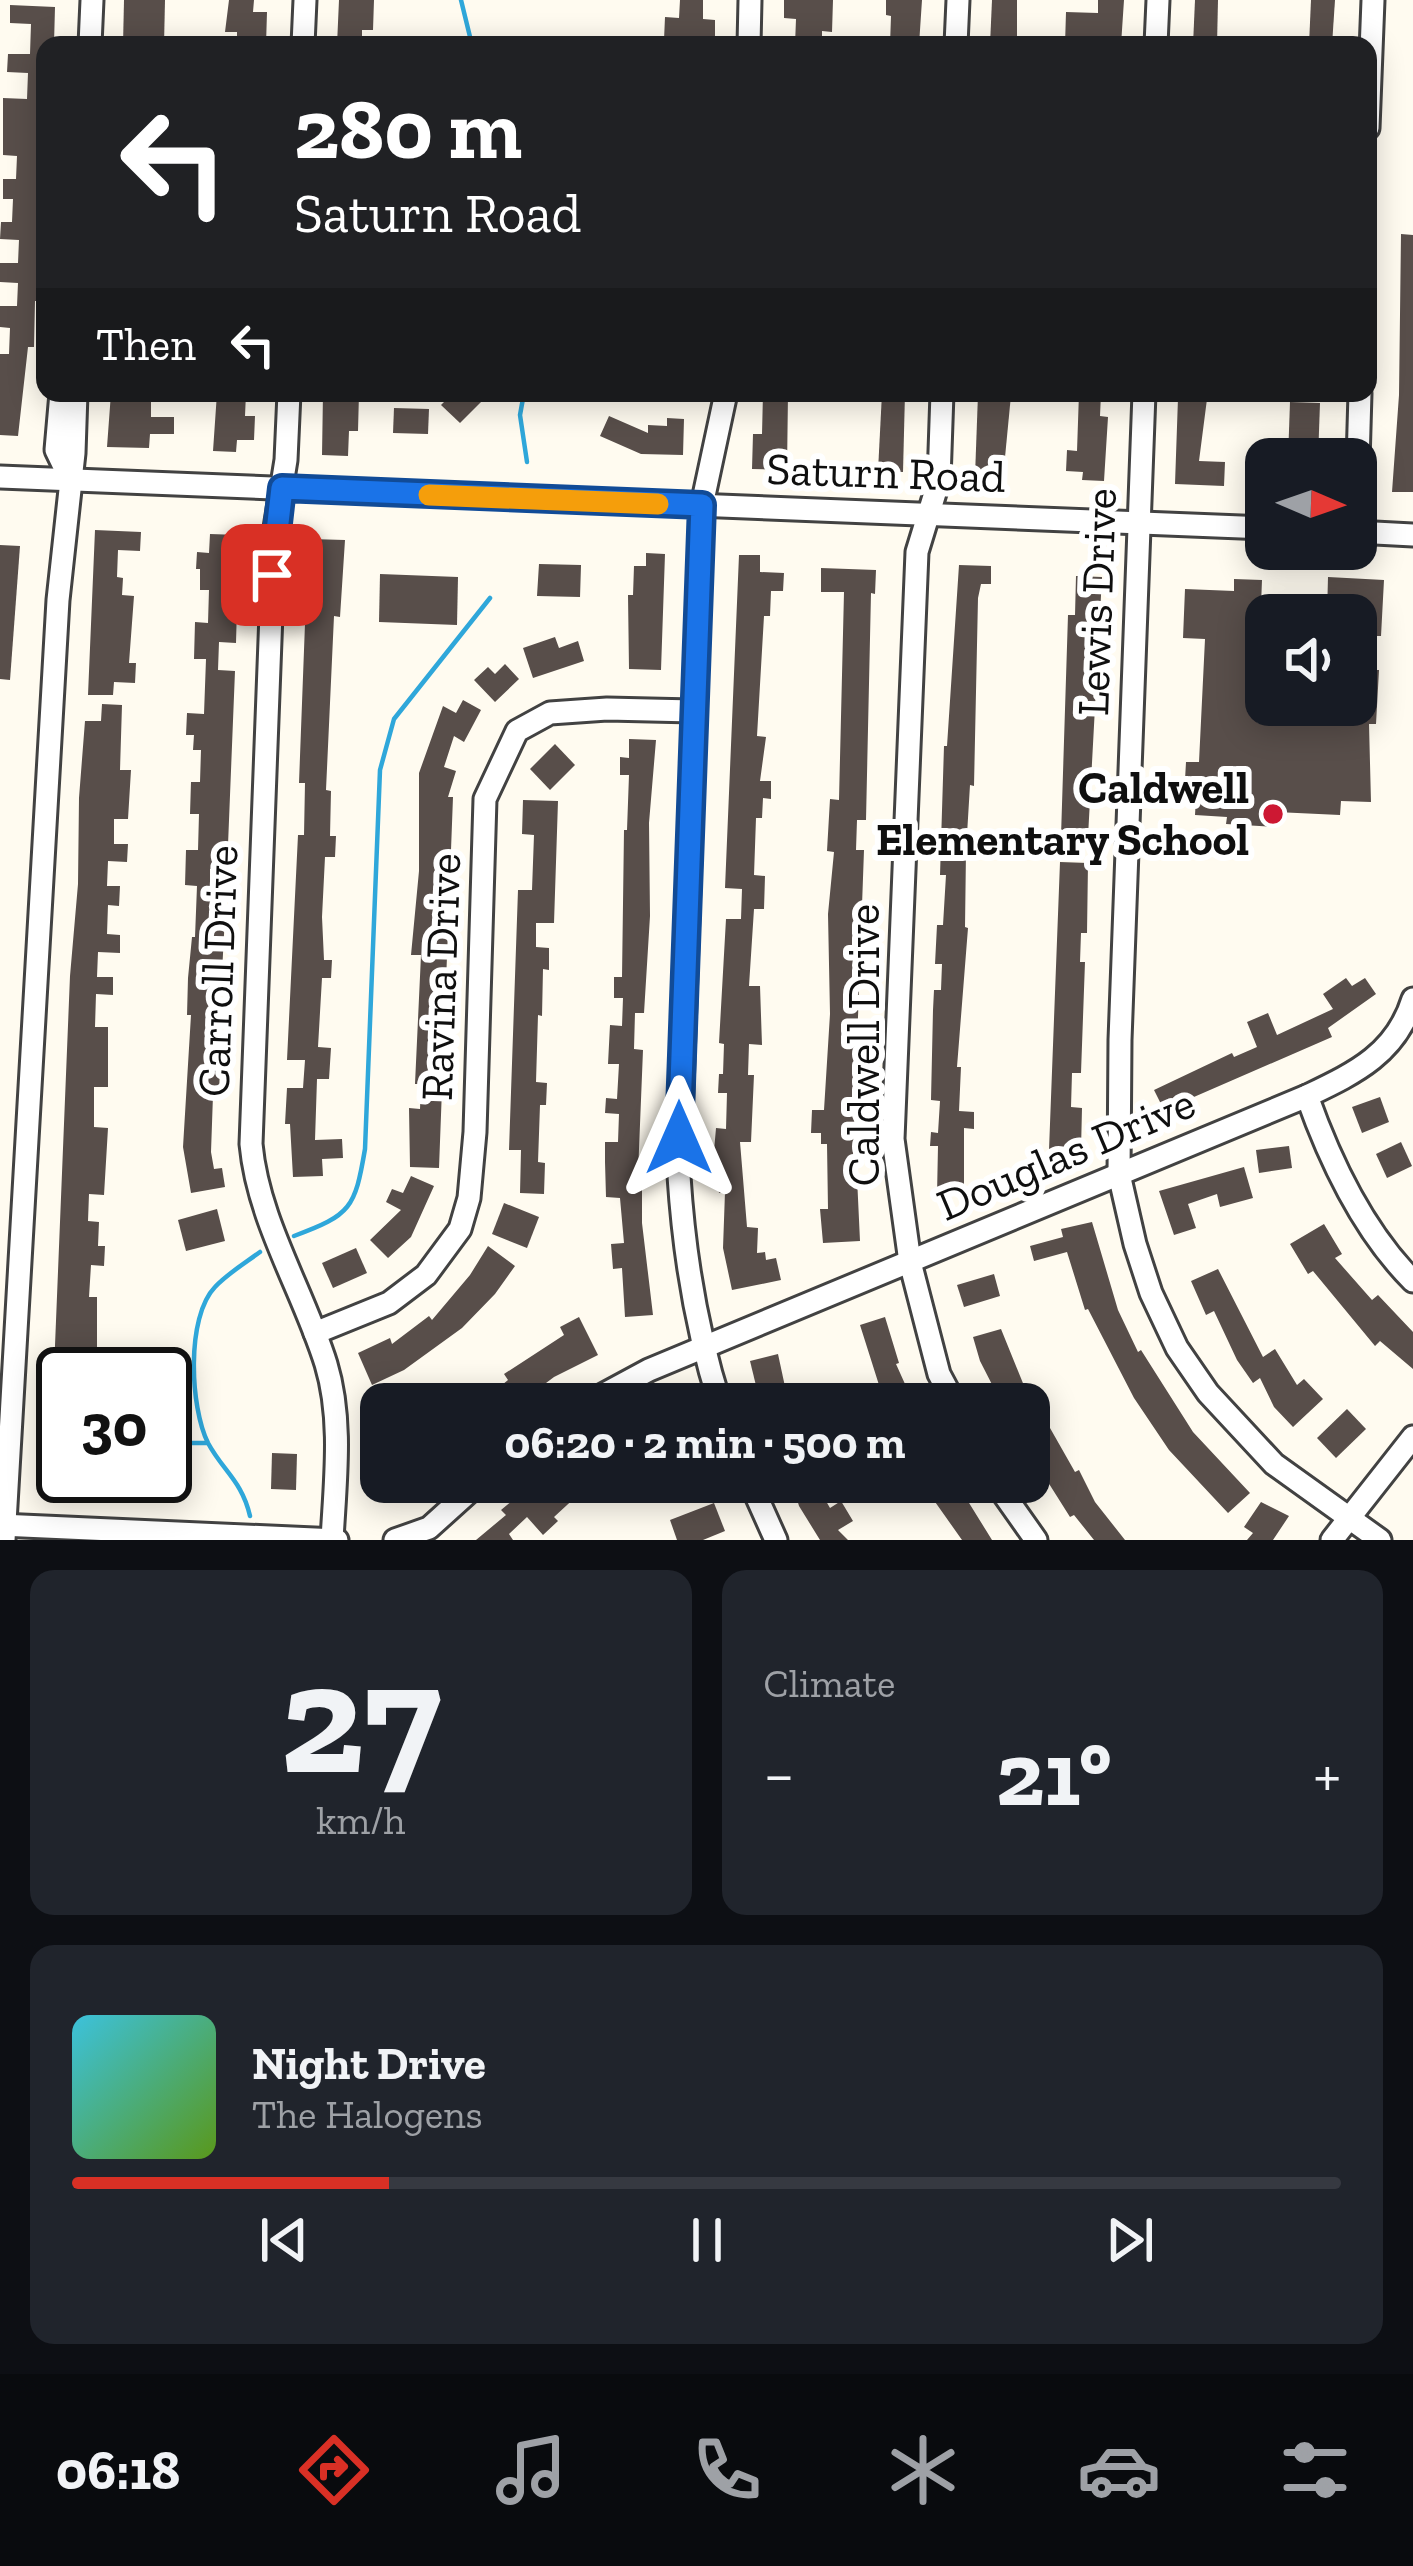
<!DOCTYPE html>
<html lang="en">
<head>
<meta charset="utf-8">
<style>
	:root { --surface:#171b24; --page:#20242c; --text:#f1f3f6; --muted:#9ea1a6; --line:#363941; --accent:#d93025 }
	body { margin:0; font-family:"Zilla Slab",serif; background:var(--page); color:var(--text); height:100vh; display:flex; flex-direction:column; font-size:45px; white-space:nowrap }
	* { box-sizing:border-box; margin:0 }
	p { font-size:39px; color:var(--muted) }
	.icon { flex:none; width:66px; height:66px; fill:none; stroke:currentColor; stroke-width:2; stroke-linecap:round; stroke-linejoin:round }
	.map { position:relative; height:1540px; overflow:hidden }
	.drawer { display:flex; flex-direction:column; gap:30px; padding:30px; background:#0d0f14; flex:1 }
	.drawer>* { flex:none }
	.hud { position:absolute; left:36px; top:36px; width:1341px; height:366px; border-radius:24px; box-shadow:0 6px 30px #0003; background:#202124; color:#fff; overflow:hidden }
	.needle { width:78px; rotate:92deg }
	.tools { position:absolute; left:1245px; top:438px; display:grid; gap:24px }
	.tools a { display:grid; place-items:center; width:132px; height:132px; border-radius:24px; background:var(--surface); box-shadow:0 6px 30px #0003; font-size:60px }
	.speed { position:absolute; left:36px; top:1347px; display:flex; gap:24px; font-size:60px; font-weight:700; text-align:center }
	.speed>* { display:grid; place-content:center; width:156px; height:156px; border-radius:50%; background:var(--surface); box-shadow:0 6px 30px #0003; line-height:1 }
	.speed .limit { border:6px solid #111; border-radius:18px; background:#fff; color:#111 }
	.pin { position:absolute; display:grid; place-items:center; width:102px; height:102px; color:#fff; margin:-51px; border-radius:24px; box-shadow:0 6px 18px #0006 }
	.me { position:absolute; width:132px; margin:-66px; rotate:0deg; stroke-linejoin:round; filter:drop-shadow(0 0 9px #0008) }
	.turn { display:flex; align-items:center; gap:42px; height:252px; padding:0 60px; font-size:54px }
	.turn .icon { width:156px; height:156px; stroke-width:2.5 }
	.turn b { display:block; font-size:84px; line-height:102px }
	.then { display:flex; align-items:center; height:114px; padding:0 60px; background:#0003; gap:24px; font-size:45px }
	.big { font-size:90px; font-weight:800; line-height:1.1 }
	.drawer .card { flex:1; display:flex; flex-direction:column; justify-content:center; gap:18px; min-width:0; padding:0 42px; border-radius:24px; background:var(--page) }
	.drawer .dial { align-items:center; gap:0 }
	.dial b { font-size:156px; line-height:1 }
	.song { display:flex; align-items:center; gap:36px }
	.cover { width:144px; height:144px; border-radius:18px; background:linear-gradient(135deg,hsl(190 70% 55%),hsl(90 70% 35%)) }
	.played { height:12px; border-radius:6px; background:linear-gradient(90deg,var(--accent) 25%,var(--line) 25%) }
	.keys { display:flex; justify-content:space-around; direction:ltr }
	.heat { display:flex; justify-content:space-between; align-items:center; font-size:66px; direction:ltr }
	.drawer .tiles { flex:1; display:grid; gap:30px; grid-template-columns:1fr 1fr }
	.card:last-child { grid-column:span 2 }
	.trip { position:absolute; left:360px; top:1383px; width:690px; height:120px; border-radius:24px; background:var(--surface); box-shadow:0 6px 30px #0003; font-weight:800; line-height:120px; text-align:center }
	.tab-bar { display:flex; height:192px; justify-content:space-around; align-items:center; background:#090b0e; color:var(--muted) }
	.tab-bar .icon { width:84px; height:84px }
	.tab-bar .on { color:var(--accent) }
	.tab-bar b { font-size:54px; color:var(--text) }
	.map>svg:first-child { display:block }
</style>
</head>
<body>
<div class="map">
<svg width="1413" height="1540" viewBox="0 0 1413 1540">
	<rect width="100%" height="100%" fill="#fffbf0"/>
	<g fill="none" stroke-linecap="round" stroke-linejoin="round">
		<g stroke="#2fa7da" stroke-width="4.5">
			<path d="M461 0 472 45"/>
			<path d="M524 393 520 415 527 462"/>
			<path d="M294 1236C351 1215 355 1208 365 1149L380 770 394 719 490 598"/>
			<path d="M42 1394 63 1404"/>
			<path d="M165 1443H207"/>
			<path d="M250 1516C242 1481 223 1471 208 1443 190 1407 186 1317 215 1287 227 1274 245 1263 260 1252"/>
		</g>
	</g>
	<g fill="#584e4a">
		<path d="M124 0H165L164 45H123Z"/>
		<path d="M229 0H254L253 12H267L266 45H237V32H225Z"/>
		<path d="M339 0H374L373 30H362V45H337Z"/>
		<path d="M680 0H703V19L715 20V38L701 37 700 45H673V40H664L665 17 679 18Z"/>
		<path d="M784 0H833L832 32 822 31V45H795L796 19 784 18Z"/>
		<path d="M886 0H922L919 45H890L891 16 886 15Z"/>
		<path d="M992 0H1017V45H990Z"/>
		<path d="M1098 0H1124L1121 45H1065L1066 12 1098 13Z"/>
		<path d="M1195 0H1218L1217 45H1193Z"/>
		<path d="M1311 0H1335L1332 45H1309Z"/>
		<path d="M10 5 55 7 54 44 45 43 42 301H35L34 347H28L18 436 0 435V354H9L10 328 0 327V306H17L18 283 0 282V263H18L19 240 0 239 1 222H12L13 199H3V179H16L17 156 3 155V98L27 99 28 73 7 72 8 54H30L31 24 10 23Z"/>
		<path d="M1401 234 1413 235V492H1392L1399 395Z"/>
		<path d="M111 393H151V417H174V434H150L149 448 107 447Z"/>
		<path d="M217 393H246L245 416H255L254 440H237L236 452 213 451Z"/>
		<path d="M323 393H359L358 431H349L348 456 322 455Z"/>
		<path d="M453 393H490L460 423 441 405Z"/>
		<path d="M763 393H788L787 470 752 469 753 434H762Z"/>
		<path d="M882 393H905L903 472 878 471Z"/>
		<path d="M1079 393H1101L1100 416 1108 417 1104 481 1082 480 1083 472 1066 471 1067 450 1077 451Z"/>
		<path d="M978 394 1011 395 1003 478 975 476Z"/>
		<path d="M1178 398 1207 399 1199 461 1225 462 1224 486 1175 484Z"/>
		<path d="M1290 402 1320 403 1318 459H1288Z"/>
		<path d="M394 408 429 409 428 434 393 433Z"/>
		<path d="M609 416 648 433V425L667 426V418L684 419 683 455 641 454 600 436Z"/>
		<path d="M95 530 141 532 140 551 118 550 117 577 123 578 122 595 134 596 129 663H136L135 683 114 682 113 695H88Z"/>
		<path d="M210 534 239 535 236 643 219 642 218 670 235 671 227 870 210 869V895L226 896 222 973H215L213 1022 220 1023V1064L219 1095H213L211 1152 214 1169 222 1168 225 1187 191 1193 183 1147 191 1015H187L188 978 192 937H195L197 886 185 885 186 850H198L199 814H190L191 782H200L201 750H193L194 735H186L187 713 204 714 206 659H194L195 622 208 623 209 590H200V569H196L197 552 209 553Z"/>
		<path d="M310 539 345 540 340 617 334 616 326 790 331 791 330 836H336L335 857H325L322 917 324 960H332L331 978H322L318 1047 331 1048 329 1079H317L315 1140 342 1139 343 1158 322 1159 323 1176 293 1177 290 1124H285L287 1088H303L305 1060H287L298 835H304L305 783H299L306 597H312Z"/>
		<path d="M0 545 20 546 10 680 0 679Z"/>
		<path d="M646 553 665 554 661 670 629 669 628 595H633L634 566H646Z"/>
		<path d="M739 555H760V572L784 573 783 591H771L770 616H764L757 736 766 737 760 781H771V799L763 798 762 818H756L754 875 765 876 764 909H754L749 986H760L762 1045 749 1044 748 1075H754L751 1142H740L747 1227 758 1228 757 1253 765 1252 766 1260 776 1258 781 1280 732 1290 723 1248 725 1192 719 1193 714 1151 716 1128 726 1129 727 1093H718L719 1074H723L724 1044 719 1043 726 919H741L742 889 725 888Z"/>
		<path d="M539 564 581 565 580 597 537 596Z"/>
		<path d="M959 565 991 566V584H981L978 598 974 786 970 785 966 851 965 927 968 928 957 1067H961L959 1111 974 1112V1129L964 1128V1196L937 1195 938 1146H930L931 1132 938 1133 940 1101 931 1100 933 1010 934 990H941L942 964H935L937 925H943L946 875H940L944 746H947Z"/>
		<path d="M821 568 876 570 875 594 871 593 866 820H857L856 850H864L853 1156H856L860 1241 823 1243 820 1209H828L827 1144H821V1133H811L812 1110H824L830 1014 828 914 834 852 827 851 830 799 839 800 844 592H821Z"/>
		<path d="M380 574 458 577 457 625 379 622Z"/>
		<path d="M1076 576 1102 577 1088 837 1061 836 1068 615H1075Z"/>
		<path d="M1328 577 1384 580 1381 636H1369L1368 670H1379L1376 724H1369L1371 802 1341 801 1340 815 1276 812V827L1226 824 1227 817 1195 815 1197 780H1185L1186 762H1199L1205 639 1183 638 1185 589 1234 591V579L1262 580 1260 631H1251L1250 663 1260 664 1257 723 1325 726 1326 705H1356V615H1327Z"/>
		<path d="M555 637 559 648 578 641 584 661 533 678 523 648Z"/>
		<path d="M505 664 519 679 495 702 474 680 488 667 495 674Z"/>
		<path d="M463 700 481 710 464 742 454 736 444 767 456 771 448 797H453L439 1168 410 1167 409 1108 420 1109 421 1084H415L421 955H411L419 871V773L443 706 456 713Z"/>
		<path d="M102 704 122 705 120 770H131L128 819H114V844H128L127 862 108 861 107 886H120L119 906 108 905 107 934 120 935V953L98 952 97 977H113V995L96 994 95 1027H108V1087H94V1127L108 1128 104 1195 89 1194 88 1221 99 1222 98 1246H105L104 1266 91 1265 89 1297H97V1361L72 1360V1371L54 1370 70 976 78 884 79 798 85 721H101Z"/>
		<path d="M629 739 656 740 649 823 650 916 644 1013H635L634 1049 643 1050 638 1174H642V1223L653 1315 625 1317 622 1268 613 1269 611 1244 624 1243 620 1198 606 1197 605 1162V1142H618L619 1114 605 1113 606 1098 617 1099 619 1064H608L610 1025 622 1026 623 998H614V977H622L624 830H627L629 775H620V757L629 758Z"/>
		<path d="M555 744 575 765 550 790 530 769Z"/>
		<path d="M523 800 558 801 554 923H536V947L549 948V970L543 969 542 1016 538 1015 536 1082 547 1083 546 1105H540L538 1162 545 1163 544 1194 520 1193 521 1150H509L518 890H532L534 835 522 834Z"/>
		<path d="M1060 862 1088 863 1087 933H1081L1080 962H1085L1081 1073H1072L1071 1107 1082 1108 1081 1150H1049Z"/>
		<path d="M1346 978 1352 986 1365 978 1376 994 1328 1028 1332 1037 1164 1110 1154 1090 1232 1053 1234 1057 1257 1047 1247 1022 1268 1013 1277 1035 1333 1009 1323 994Z"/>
		<path d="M1380 1097 1389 1122 1362 1133 1352 1107Z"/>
		<path d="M1401 1142 1412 1166 1387 1178 1376 1154Z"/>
		<path d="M1289 1146 1292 1168 1259 1173 1256 1150Z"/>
		<path d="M1244 1167 1253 1198 1220 1207 1217 1194 1188 1204 1196 1228 1174 1235 1159 1191Z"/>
		<path d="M411 1176 434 1186 411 1237 388 1258 370 1240 401 1210 386 1202 392 1189 403 1193Z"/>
		<path d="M504 1203 539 1217 527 1248 492 1234Z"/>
		<path d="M217 1209 225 1241 186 1251 178 1220Z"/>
		<path d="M1092 1222 1118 1310 1138 1352 1141 1350 1193 1432 1250 1493 1228 1513 1169 1450 1134 1398 1088 1309 1085 1310 1067 1252 1034 1261 1030 1246 1063 1237 1061 1229Z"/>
		<path d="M1324 1224 1342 1254 1335 1258 1372 1300 1378 1295 1413 1332V1369L1380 1341 1375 1346 1313 1271 1308 1274 1290 1244Z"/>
		<path d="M488 1246 515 1266 495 1294 462 1328 404 1370 372 1385 358 1353 390 1338 392 1344 429 1316 432 1320 470 1275Z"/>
		<path d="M356 1248 367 1273 333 1288 322 1263Z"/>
		<path d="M1218 1269 1263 1357 1275 1349 1297 1385 1304 1379 1323 1399 1293 1427 1274 1407 1260 1378 1253 1383 1237 1360 1214 1311 1206 1315 1191 1281Z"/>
		<path d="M994 1274 1000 1296 964 1307 957 1285Z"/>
		<path d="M579 1317 598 1355 554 1377 518 1404H479L508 1380 504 1374 564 1335 560 1327Z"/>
		<path d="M885 1317 899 1363 896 1364 914 1404H887L879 1385 860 1325Z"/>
		<path d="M1001 1329 1029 1398V1391L1075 1472 1079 1470 1095 1502 1125 1540H1094L1074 1515 1070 1517 1029 1452V1404H1002L980 1361 973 1337Z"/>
		<path d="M778 1354 787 1396 760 1402 750 1361Z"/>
		<path d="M1347 1409 1366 1429 1336 1458 1317 1438Z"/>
		<rect x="41" y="1445" width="22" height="39"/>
		<path d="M272 1453 297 1454 296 1490 271 1489Z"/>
		<path d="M165 1472H185L184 1497 136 1495 137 1476H165Z"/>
		<path d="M535 1482H592L554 1517 558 1521 543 1535 527 1517 509 1534 513 1540H476L506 1515 501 1510Z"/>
		<path d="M792 1482H815L830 1508 841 1501 853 1521 838 1530 848 1540H820L799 1506Z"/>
		<path d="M921 1482H972L961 1490 992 1540H962Z"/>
		<path d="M1261 1502 1289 1516 1273 1540H1247L1253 1533 1244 1527Z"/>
		<path d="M714 1503 725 1531 703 1540H677L670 1520Z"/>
	</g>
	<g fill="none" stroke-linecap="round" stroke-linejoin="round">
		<defs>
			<g id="minor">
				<path d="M90 45 92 0"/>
				<path d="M303 45 305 0"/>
				<path d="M749 45 750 0"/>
				<path d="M956 45 958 0"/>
				<path d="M1156 45 1158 0"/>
				<path d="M1368 128 1373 0"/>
				<path d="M61 393 56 450 69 477"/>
				<path d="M289 393 286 460 274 534 251 1144C258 1221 303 1290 326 1364 343 1420 335 1482 332 1540"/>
				<path d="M942 393 939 480 917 552 893 1139 910 1262 939 1374 955 1404"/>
				<path d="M1144 393 1120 1040 1119 1174 1135 1244 1151 1293 1177 1348 1208 1393 1274 1464 1380 1540"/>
				<path d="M1360 393 1356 532 1413 535"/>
				<path d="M0 477 1266 528"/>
				<path d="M1307 1096C1330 1161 1364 1232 1413 1281"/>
				<path d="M315 1333 389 1303 426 1275 460 1229 469 1198 475 1132 485 799 517 731 550 713 607 709 693 711"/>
				<path d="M586 1404 649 1370 1307 1096C1355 1073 1396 1054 1413 999"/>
				<path d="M720 1404C696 1329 684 1254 679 1176L702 505 726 393"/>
				<path d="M750 1482 776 1540"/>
				<path d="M995 1482 1036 1540"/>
				<path d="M0 1525 337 1540"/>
				<path d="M4 1540 58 600 74 453 76 393"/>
				<path d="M395 1540 429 1528 480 1482"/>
				<path d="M1332 1540 1413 1437"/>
			</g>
		</defs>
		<use href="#minor" stroke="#424242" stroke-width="27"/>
		<use href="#minor" stroke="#fff" stroke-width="21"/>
	</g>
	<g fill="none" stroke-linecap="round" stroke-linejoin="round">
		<defs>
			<path id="route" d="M272 575 282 488 702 505 679 1138"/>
		</defs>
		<use href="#route" stroke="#114b97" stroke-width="30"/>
		<use href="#route" stroke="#1a73e8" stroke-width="21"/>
		<path stroke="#f59e0b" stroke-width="21" d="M429 495 658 504"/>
	</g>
	<circle fill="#cd1833" stroke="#fff" stroke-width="4.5" cx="1273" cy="814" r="12"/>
	<g text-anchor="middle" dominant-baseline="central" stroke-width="12" stroke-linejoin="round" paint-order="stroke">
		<g font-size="45" fill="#0f0f0f" stroke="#fff">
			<text transform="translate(886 473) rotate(2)">Saturn Road</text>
			<text transform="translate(1097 602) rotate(-88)">Lewis Drive</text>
			<text transform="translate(218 971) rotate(-88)">Carroll Drive</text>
			<text transform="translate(441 977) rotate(-88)">Ravina Drive</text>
			<text transform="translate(864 1045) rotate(-90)">Caldwell Drive</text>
			<text transform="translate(1066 1154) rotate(-23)">Douglas Drive</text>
		</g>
		<g font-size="45" font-weight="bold" fill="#0f0f0f" stroke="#fff" text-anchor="end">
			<text x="1249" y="788">Caldwell<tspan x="1249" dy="52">Elementary School</tspan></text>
		</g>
	</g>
</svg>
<div class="tools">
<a><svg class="needle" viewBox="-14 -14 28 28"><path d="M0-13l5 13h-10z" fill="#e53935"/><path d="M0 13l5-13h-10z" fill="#9ea1a6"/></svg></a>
<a><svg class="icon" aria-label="sound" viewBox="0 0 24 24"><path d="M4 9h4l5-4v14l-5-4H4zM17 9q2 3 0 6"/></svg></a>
</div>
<div class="speed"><div class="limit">30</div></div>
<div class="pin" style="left:272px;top:575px;background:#d93025"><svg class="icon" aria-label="arrive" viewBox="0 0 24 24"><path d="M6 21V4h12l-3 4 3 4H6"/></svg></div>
<svg class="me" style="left:679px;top:1138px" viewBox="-20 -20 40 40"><path d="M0-17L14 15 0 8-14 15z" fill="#1a73e8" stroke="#fff" stroke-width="4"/></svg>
<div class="trip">06:20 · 2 min · 500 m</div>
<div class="hud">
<div class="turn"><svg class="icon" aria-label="left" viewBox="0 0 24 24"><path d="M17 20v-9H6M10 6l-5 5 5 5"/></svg><div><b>280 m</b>Saturn Road</div></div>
<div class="then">Then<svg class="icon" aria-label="left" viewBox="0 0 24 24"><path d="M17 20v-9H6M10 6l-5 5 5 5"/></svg></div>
</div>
</div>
<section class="drawer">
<div class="tiles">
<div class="card dial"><b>27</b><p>km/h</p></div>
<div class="card"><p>Climate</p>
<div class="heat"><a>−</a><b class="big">21°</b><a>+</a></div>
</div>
<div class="card">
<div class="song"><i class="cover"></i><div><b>Night Drive</b><p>The Halogens</p></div></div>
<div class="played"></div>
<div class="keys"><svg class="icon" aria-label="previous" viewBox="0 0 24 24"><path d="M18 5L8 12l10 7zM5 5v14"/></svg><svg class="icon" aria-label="pause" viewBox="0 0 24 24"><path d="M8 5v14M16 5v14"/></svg><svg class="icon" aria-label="next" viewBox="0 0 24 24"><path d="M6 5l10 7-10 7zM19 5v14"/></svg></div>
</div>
</div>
</section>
<nav class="tab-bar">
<b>06:18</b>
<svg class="icon on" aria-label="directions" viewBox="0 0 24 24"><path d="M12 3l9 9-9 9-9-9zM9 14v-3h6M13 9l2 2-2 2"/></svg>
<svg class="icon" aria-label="music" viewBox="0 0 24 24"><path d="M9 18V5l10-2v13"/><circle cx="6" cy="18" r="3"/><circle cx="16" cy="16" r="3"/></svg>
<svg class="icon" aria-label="phone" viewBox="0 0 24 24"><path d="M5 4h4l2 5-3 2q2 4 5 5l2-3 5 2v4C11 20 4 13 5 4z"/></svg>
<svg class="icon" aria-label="climate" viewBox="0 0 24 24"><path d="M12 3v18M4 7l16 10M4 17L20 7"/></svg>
<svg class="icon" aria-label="car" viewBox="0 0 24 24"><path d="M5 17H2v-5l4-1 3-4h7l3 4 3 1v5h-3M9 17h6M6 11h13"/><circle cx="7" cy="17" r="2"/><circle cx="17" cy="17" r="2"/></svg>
<svg class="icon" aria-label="filters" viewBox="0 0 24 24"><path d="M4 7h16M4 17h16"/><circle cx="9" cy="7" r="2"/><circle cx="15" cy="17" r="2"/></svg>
</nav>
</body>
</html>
